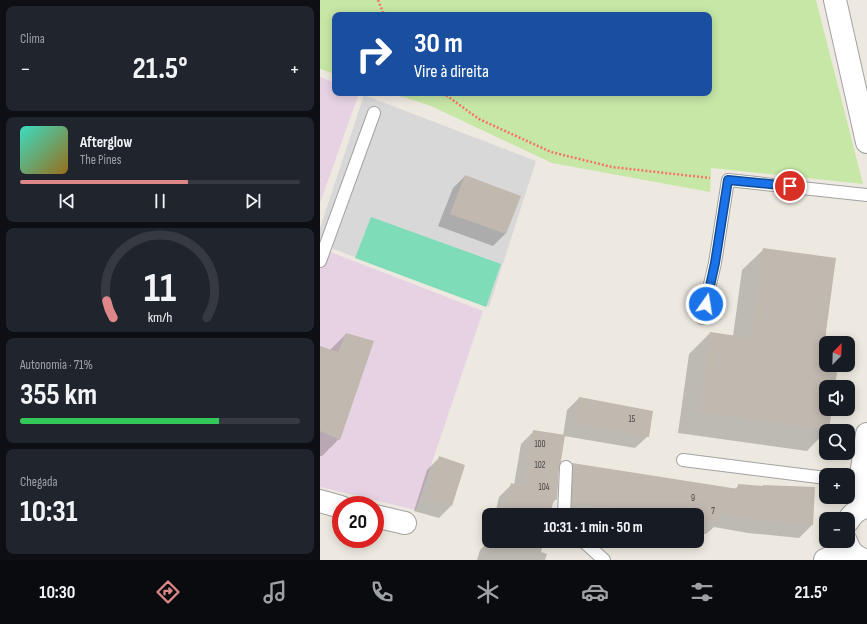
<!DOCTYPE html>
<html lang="pt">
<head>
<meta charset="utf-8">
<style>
	:root { --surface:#171b24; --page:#20242c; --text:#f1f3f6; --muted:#9ea1a6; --line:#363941; --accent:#dd8788 }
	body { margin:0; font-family:"Sofia Sans Condensed",sans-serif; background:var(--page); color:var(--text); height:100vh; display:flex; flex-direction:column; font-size:15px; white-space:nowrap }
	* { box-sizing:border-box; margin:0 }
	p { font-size:13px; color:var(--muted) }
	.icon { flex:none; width:22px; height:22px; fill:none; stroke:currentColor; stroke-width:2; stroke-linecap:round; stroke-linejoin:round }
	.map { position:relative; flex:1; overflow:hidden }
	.drawer { display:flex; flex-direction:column; gap:6px; padding:6px; background:#0d0f14; width:320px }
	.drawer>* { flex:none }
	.banner { position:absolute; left:12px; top:12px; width:380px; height:84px; border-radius:8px; box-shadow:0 2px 10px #0003; background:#1a4fa0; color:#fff; overflow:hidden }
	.needle { width:26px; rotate:23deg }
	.controls { position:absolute; left:499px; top:336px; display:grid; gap:8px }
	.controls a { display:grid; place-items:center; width:36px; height:36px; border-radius:8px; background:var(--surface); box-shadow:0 2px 10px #0003; font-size:20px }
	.speed { position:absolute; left:12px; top:496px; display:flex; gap:8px; font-size:20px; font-weight:700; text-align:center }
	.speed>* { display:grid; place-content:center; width:52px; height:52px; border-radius:50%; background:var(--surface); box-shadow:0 2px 10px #0003; line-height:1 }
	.speed .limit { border:6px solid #d22; background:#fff; color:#111 }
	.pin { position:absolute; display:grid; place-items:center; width:34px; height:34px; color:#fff; margin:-17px; border:2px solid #fff; border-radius:50%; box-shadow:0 1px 4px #0007 }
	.me { position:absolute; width:44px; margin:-22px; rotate:13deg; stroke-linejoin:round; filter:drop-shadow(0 0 3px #0008) }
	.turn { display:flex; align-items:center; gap:14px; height:84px; padding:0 16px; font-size:18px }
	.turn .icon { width:52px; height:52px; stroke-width:2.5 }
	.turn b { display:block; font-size:28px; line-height:34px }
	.big { font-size:30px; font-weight:700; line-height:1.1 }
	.drawer .card { flex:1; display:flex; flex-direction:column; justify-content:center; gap:6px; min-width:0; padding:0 14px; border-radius:8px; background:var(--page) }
	.drawer .dial { align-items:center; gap:0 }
	.dial svg { height:104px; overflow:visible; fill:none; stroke:var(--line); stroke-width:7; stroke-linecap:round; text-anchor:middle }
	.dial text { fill:var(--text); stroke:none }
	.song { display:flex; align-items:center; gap:12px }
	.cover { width:48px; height:48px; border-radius:6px; background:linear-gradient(135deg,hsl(170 70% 55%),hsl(40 70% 35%)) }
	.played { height:4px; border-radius:2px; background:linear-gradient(90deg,var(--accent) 60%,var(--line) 60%) }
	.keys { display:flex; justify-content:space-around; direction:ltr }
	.heat { display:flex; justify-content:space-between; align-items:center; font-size:22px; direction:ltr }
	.charge { height:6px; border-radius:3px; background:linear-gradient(90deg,#34c759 71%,var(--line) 0) }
	.trip { position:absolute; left:162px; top:508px; width:222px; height:40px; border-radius:8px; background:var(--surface); box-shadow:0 2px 10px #0003; font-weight:700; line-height:40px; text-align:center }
	.tabs { display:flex; height:64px; justify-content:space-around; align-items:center; background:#090b0e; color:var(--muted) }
	.tabs .icon { width:28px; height:28px }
	.tabs .selected { color:var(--accent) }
	.tabs b { font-size:18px; color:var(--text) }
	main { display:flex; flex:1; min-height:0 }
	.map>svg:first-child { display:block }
</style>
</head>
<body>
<main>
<section class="drawer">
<div class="card"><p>Clima</p>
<div class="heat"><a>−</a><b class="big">21.5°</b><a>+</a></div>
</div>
<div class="card">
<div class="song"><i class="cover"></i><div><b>Afterglow</b><p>The Pines</p></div></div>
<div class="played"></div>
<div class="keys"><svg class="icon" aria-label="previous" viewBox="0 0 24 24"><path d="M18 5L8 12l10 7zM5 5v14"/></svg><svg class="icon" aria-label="pause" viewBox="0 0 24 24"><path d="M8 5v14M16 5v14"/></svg><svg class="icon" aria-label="next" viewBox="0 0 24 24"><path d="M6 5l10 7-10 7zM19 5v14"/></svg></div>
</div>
<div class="card dial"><svg viewBox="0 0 100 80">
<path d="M14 69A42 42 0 1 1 86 69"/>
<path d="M14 69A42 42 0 0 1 9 56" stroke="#dd8788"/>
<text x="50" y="56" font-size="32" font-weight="700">11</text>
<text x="50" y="72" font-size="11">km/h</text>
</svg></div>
<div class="card"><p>Autonomia · 71%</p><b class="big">355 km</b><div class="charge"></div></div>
<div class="card"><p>Chegada</p><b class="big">10:31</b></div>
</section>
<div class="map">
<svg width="547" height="560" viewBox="0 0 547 560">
	<rect width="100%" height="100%" fill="#ede9e0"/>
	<path fill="#d9d8d8" d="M44 95 216 161 169 307 0 244V228Z"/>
	<g fill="#e6d2e2">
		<path d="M0 77 15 83V93H39L0 203Z"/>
		<path d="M0 248 163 311 96 510 0 487Z"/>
	</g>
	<path fill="#c6e7a6" d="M0 0H496L543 184 391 168 390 192 232 163 111 106 71 93H389V15H15V74L0 69Z"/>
	<path fill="#7edcb8" d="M51 217 181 264 166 307 35 258Z"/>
	<g fill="#0003">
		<path d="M145 176 199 196 185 234 173 246 118 226 133 188Z"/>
		<path d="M444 249 506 348V365H517L514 387H506V409H511L508 429 487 451 358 433 369 354 390 333 413 336 422 270Z"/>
		<path d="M26 334 19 439 2 456H0V347L10 350Z"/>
		<path d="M259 398 328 436 315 448 244 436 238 466 236 499 232 504 229 515H175L179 497 192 484 194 485 201 444 214 431 243 436 247 410Z"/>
		<path d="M119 458 131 506 119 518 94 511 107 470Z"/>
		<path d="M253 464 415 489 419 485 442 487 443 486 492 525 479 538 428 533 394 527 386 534H377V515H239L240 477Z"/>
		<path d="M169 541H224L221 552 227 554 225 560H157L160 550Z"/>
	</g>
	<g fill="#c1b8b0">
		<path d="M145 175 201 196 186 234 130 214Z"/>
		<path d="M443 248 516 258 506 332V365H518L515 387H506V409H512L509 430 379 412 390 332 431 338Z"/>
		<path d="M26 333 54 341 20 440 0 431V346L18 352Z"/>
		<path d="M259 397 333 411 329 437 255 423Z"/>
		<path d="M213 430 245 435 241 461 239 467 237 500 234 499 230 515H184L191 483 204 487Z"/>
		<path d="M119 456 145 465 132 506 106 498Z"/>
		<path d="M252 463 418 489V484L443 486V485L495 487 493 525 442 520 400 512V522L377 521V515H335L252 502 253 467Z"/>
	</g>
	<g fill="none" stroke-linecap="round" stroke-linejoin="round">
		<defs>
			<g id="lane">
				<path d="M0 261 54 113"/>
				<path d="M382 318 395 263 408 180 547 195"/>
				<path d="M363 460 506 478"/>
				<path d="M244 515 246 467"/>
				<path d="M263 541 284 560"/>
			</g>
			<g id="street">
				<path d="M515 0 547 142"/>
				<path d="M0 501 21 507"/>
				<path d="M543 507 540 482 547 434"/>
				<path d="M55 516 85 523"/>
				<path d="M528 521C532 514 539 508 547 507"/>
				<path d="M526 541C529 551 534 556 544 560"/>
				<path d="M505 560 529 549"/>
			</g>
		</defs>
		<use href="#lane" stroke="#a2a2a2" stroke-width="14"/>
		<use href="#street" stroke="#a2a2a2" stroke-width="24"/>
		<g stroke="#f87566" stroke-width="2.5" stroke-dasharray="2 2" stroke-linecap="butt">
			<path d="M58 0 64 15"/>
			<path d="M123 93 159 119 231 152 292 167 390 178"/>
		</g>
		<use href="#lane" stroke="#fff" stroke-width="12"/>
		<use href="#street" stroke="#fff" stroke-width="22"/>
	</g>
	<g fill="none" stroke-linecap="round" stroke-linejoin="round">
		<defs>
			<path id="route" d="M386 304 395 263 408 180 470 186"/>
		</defs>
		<use href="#route" stroke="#114b97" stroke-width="10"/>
		<use href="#route" stroke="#1a73e8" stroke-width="7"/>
	</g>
	<g text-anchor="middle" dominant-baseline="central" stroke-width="3.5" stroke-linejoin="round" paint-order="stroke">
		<g font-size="9" fill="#444240">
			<text x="312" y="419">15</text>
			<text x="220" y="444">100</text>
			<text x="220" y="465">102</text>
			<text x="224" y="487">104</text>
			<text x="373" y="498">9</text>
			<text x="393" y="511">7</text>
		</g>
	</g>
</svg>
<div class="controls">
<a><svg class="needle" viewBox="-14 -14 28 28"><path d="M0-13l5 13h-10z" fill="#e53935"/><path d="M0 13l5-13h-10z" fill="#9ea1a6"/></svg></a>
<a><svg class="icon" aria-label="sound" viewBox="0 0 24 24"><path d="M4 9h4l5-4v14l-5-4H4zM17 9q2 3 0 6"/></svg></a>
<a><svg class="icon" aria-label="search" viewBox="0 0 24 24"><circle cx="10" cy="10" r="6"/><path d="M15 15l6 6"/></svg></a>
<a>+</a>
<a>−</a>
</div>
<div class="speed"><div class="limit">20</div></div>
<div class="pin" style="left:470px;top:186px;background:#d93025"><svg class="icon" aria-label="arrive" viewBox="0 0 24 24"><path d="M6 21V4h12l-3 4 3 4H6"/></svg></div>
<svg class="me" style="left:386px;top:304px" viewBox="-20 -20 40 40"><circle r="17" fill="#1a73e8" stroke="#fff" stroke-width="3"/><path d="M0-11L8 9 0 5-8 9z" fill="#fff"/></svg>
<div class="trip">10:31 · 1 min · 50 m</div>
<div class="banner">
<div class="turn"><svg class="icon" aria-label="right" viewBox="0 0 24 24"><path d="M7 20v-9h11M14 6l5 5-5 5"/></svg><div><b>30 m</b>Vire à direita</div></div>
</div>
</div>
</main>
<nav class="tabs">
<b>10:30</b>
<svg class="icon selected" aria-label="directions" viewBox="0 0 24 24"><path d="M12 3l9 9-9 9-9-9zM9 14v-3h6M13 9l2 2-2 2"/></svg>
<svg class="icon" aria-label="music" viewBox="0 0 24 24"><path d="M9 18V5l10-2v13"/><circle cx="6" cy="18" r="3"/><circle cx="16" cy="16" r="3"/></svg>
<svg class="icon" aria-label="phone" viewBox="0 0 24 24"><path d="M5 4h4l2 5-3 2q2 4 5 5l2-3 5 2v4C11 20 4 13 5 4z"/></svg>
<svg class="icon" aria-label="climate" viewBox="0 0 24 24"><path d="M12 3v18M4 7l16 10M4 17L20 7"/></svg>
<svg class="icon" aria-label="car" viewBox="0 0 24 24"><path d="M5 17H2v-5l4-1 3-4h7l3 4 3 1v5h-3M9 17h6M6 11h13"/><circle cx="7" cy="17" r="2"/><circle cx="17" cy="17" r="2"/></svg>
<svg class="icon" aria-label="filters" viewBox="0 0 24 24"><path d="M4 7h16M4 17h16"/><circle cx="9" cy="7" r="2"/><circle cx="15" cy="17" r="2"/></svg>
<b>21.5°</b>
</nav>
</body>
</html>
